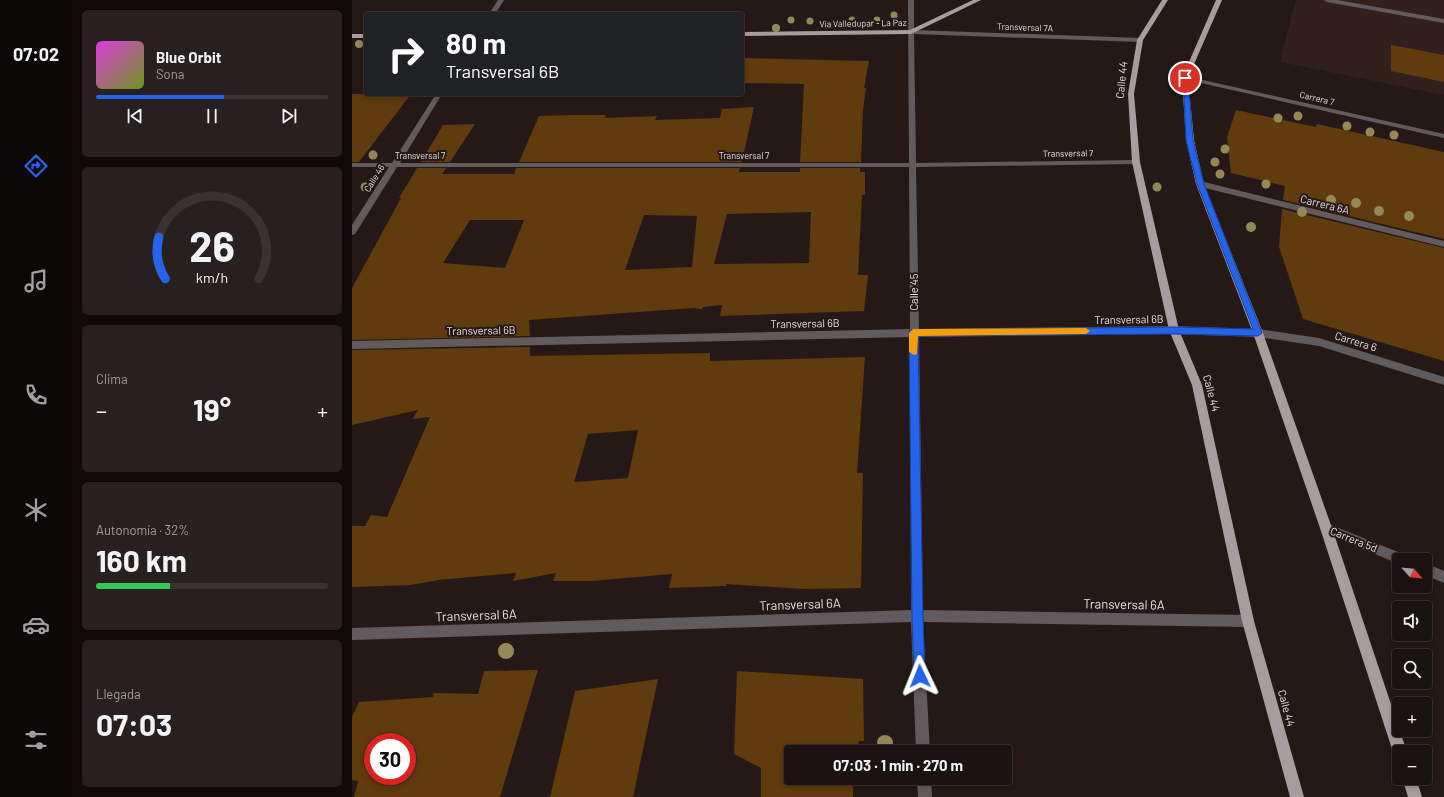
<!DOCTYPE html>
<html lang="es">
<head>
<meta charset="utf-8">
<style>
	:root { --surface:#1b1311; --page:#28201f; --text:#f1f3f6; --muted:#a09e9f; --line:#393231; --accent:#2563eb }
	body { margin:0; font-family:Barlow,sans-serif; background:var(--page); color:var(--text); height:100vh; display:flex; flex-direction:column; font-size:15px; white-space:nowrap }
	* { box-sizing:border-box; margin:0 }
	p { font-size:13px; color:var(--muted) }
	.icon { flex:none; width:22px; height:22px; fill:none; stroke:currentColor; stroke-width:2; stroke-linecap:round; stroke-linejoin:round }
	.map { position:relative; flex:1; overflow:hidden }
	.sheet { display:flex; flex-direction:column; gap:10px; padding:10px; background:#0f0a09; width:280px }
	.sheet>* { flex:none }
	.banner { position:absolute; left:12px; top:12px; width:380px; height:84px; border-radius:4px; box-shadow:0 2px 6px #0003,0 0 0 1px var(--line); background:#202124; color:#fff; overflow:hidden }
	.needle { width:26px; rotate:117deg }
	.controls { position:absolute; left:1040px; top:553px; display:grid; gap:8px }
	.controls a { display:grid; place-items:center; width:40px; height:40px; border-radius:4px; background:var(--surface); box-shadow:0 2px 6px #0003,0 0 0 1px var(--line); font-size:20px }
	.speed { position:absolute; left:12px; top:733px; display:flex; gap:8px; font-size:20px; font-weight:700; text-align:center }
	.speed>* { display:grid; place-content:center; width:52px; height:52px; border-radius:50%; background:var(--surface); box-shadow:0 2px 6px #0003,0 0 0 1px var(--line); line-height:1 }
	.speed .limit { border:6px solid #d22; background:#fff; color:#111 }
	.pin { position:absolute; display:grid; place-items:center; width:34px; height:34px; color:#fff; margin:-17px; border:2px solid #fff; border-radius:50%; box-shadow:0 1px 4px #0007 }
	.me { position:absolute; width:44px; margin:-22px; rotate:358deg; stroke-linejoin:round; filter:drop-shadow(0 0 3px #0008) }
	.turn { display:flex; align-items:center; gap:14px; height:84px; padding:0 16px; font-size:18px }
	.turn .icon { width:52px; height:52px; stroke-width:2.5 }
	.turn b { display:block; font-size:28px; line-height:34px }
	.big { font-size:30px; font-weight:700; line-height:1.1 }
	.sheet .widget { flex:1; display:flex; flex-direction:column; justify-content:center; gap:6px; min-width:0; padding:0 14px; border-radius:6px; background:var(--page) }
	.sheet .dial { align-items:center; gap:0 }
	.dial svg { height:104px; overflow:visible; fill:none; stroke:var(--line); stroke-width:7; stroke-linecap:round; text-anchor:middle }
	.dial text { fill:var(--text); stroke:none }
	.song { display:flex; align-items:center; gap:12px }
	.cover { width:48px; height:48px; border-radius:6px; background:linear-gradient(135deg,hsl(300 70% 55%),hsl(80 70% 35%)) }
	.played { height:4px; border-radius:2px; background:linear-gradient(90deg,var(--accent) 55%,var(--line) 55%) }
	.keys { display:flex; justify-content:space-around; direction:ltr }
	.heat { display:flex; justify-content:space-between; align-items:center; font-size:22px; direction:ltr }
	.charge { height:6px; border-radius:3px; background:linear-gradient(90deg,#34c759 32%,var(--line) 0) }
	.trip { position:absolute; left:432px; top:745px; width:228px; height:40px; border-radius:4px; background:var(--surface); box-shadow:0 2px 6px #0003,0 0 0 1px var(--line); font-weight:700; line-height:40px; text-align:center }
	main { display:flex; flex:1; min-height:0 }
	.tab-bar { display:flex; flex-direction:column; width:72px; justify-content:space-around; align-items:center; background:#0b0807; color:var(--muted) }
	.tab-bar .icon { width:28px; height:28px }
	.tab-bar .current { color:var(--accent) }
	.tab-bar b { font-size:18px; color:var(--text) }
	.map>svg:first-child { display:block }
</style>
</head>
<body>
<main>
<nav class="tab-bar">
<b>07:02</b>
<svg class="icon current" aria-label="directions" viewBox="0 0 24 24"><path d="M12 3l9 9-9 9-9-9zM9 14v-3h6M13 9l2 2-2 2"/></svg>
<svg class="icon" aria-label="music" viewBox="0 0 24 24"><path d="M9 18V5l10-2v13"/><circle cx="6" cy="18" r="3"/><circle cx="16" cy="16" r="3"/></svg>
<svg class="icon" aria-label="phone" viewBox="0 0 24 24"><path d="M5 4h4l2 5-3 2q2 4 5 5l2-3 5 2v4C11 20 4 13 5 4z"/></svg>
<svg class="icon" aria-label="climate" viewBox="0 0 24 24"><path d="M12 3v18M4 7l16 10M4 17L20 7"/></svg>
<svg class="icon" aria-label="car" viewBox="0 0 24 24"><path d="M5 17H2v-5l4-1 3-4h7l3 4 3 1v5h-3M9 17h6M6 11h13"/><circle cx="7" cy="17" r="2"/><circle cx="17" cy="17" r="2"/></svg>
<svg class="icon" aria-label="filters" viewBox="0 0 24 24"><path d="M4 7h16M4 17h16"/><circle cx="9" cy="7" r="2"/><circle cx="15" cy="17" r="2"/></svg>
</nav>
<section class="sheet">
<div class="widget">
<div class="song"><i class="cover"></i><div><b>Blue Orbit</b><p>Sona</p></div></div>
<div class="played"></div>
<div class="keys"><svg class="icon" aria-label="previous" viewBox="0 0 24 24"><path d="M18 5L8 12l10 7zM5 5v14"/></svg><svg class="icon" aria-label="pause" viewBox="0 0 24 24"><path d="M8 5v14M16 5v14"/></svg><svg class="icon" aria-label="next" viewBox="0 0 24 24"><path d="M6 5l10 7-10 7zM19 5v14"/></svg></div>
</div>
<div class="widget dial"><svg viewBox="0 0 100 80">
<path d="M14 69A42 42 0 1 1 86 69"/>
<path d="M14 69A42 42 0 0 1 9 37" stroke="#2563eb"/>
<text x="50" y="56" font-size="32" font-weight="700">26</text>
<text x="50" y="72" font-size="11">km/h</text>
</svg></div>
<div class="widget"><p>Clima</p>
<div class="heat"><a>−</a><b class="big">19°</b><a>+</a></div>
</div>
<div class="widget"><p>Autonomía · 32%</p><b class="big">160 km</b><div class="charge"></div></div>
<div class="widget"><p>Llegada</p><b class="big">07:03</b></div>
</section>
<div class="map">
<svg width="1092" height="797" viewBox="0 0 1092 797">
	<rect width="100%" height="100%" fill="#241917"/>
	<path fill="#32201c" d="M944 0H1092V95L928 62Z"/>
	<g fill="#5f3b0d" fill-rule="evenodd">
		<path d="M1039 45 1092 55V82L1039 71Z"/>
		<path d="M390 58 517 61 512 88H514L511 110 509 162H448L452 84 390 83Z"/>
		<path d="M0 94H59L7 162H0Z"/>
		<path d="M402 107 390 162H167L187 116 221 115H254L253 118 305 116 303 120 368 118 370 109Z"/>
		<path d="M884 110 964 127 965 124 1092 152V239L931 200 933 186 879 173 875 137Z"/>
		<path d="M123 124 98 162H69L91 125Z"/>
		<path d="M65 168H94L90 174H162L164 168H388L387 172H448V168H508V172H513V195H510L506 275H516L512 311 368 316 370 305 351 307 350 309 342 308 177 320 178 336 0 340V288L49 198H47ZM459 212 457 263 362 264 375 214ZM292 215 345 216 340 267 273 270ZM118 220H172L153 268 91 263Z"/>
		<path d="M930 209 1092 248V361L951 319 927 247Z"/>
		<path d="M178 347V356L358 353V361L513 357 505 473H511L509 588 452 589 374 584V586L317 588 320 574 239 581H201L204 573 161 581 164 573 86 580 59 585 0 587V526H13L19 515 35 517 78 417 60 419 66 410 0 425V350ZM286 430 276 478 222 482 236 434Z"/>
		<path d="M186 670 148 797H2L6 781 0 780V717L7 702 81 697 82 693 126 694 132 671ZM21 742H55V776H21Z"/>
		<path d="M385 671 511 679 512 741H507L505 752H439V778H501V797H409V768L382 754Z"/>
		<path d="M306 679 281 797H198L223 691Z"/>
	</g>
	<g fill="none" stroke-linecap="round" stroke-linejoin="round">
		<g fill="#625b5d" fill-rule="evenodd">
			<path d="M146 0H152L143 14H137Z"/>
			<path d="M556 0H562V30L788 38 791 40 788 42 562 34 564 163 784 160 788 162 784 164 564 167 567 329 822 326 906 329 967 338 1092 377V385L967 346 906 337 822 334 567 337 571 610 896 615 900 617 902 621 900 625 896 627 571 622 578 752H564L559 622 0 640V628L559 610 558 337 0 349V341L558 329 557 167H45L3 234 0 235V225L37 167H0V163H40L84 94H90L48 163H557Z"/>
			<path d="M972 0H985L1092 19V23L975 2Z"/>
			<path d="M833 76 1092 134V138L831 79 830 78Z"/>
			<path d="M848 181 1092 241V247L845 186V182Z"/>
			<path d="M974 523 1056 556 1058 560H1047V564L970 532 968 528 970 524Z"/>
			<path d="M1073 563 1092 571V583L1073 575Z"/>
			<path d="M565 778H579L580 797H566Z"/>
		</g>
		<g fill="#a89c9f" fill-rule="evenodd">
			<path d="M621 0H629L559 34 390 36V32L558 30Z"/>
			<path d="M810 0H816L791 40 782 94 788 162 827 330 850 385 902 621 952 797H938L890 621 840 385 817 330 780 162 776 94 785 40Z"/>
			<path d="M864 0H870L836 78 842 140 852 184 911 333 980 528 1055 752H1047V758L1043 757 1041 752 968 528 901 333 844 184 834 140 830 78Z"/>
			<rect x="0" y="34" width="14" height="4"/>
			<path d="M1050 778H1064L1070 797H1056Z"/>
		</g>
	</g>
	<g fill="#948858">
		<circle cx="542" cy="15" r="3.5"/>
		<circle cx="439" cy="20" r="3.5"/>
		<circle cx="500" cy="20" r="3.5"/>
		<circle cx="525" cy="20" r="3.5"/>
		<circle cx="458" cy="21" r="3.5"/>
		<circle cx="424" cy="28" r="4"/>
		<circle cx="7" cy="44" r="4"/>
		<circle cx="946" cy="116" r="4.5"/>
		<circle cx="926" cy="118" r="4.5"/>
		<circle cx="995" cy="126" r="4.5"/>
		<circle cx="1018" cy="132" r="4.5"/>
		<circle cx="1042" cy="135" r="4.5"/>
		<circle cx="873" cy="149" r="4.5"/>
		<circle cx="21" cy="155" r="4.5"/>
		<circle cx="863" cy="162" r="4.5"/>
		<circle cx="868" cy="174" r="4.5"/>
		<circle cx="914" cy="184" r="4.5"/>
		<circle cx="13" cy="187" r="4.5"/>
		<circle cx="805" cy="187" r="4.5"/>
		<circle cx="979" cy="200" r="5"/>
		<circle cx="1004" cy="203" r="5"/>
		<circle cx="1027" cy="211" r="5"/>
		<circle cx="950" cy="212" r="5"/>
		<circle cx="1057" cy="216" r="5"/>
		<circle cx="899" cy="227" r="5"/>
		<circle cx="154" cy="651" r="8"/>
		<circle cx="533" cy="743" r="8"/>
	</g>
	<path fill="#2563eb" stroke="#184099" d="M831 76 836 78 841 140 852 184 910 333 906 336 822 334 566 336 571 616 573 676 572 680 568 682 563 680 562 676 560 616 557 333 558 330 822 327 901 329 845 184 834 140Z"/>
	<path fill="#f59e0b" d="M734 328 738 331 734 334 566 336 565 354 562 355 557 352V333L561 329Z"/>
	<g text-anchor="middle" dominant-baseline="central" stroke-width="4" stroke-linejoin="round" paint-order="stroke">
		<g font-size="9" fill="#e3dbd9" stroke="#241917">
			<text transform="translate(511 23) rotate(-1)">Vía Valledupar - La Paz</text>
			<text transform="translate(673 27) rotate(2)">Transversal 7A</text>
			<text transform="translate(965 98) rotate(13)">Carrera 7</text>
			<text transform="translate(716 153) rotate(-1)">Transversal 7</text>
			<text x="68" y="155">Transversal 7</text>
			<text x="392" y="155">Transversal 7</text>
			<text transform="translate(22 178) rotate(-58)">Calle 46</text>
		</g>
		<g font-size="11" fill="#e3dbd9" stroke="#241917">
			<text transform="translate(769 80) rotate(-84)">Calle 44</text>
			<text transform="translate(973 204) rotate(14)">Carrera 6A</text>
			<text transform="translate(561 292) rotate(-90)">Calle 45</text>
			<text transform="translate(777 319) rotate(-1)">Transversal 6B</text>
			<text transform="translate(453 323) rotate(-1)">Transversal 6B</text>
			<text transform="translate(129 330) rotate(-1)">Transversal 6B</text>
			<text transform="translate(1004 341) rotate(17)">Carrera 6</text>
			<text transform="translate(860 393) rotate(75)">Calle 44</text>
			<text transform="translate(1002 539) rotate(22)">Carrera 5d</text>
			<text transform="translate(935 708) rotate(75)">Calle 44</text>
		</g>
		<g font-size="13" fill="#e3dbd9" stroke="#241917">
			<text transform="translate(448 604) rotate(-2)">Transversal 6A</text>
			<text transform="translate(772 604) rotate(1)">Transversal 6A</text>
			<text transform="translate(124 615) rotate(-2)">Transversal 6A</text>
		</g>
	</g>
</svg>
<div class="controls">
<a><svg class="needle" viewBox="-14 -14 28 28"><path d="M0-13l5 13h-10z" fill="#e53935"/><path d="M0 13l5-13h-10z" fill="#a09e9f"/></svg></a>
<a><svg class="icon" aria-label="sound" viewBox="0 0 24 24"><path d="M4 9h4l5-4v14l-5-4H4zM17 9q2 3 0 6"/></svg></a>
<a><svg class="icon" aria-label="search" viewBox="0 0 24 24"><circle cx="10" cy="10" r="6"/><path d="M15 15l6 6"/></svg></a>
<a>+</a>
<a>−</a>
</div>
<div class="speed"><div class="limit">30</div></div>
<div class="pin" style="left:833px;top:78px;background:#d93025"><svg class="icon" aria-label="arrive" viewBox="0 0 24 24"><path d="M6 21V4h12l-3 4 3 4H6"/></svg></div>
<svg class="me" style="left:568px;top:676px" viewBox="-20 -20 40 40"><path d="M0-17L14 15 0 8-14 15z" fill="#2563eb" stroke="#fff" stroke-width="4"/></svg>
<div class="trip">07:03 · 1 min · 270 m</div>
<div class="banner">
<div class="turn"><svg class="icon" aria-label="right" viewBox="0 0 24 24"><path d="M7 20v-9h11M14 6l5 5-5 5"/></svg><div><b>80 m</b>Transversal 6B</div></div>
</div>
</div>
</main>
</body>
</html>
